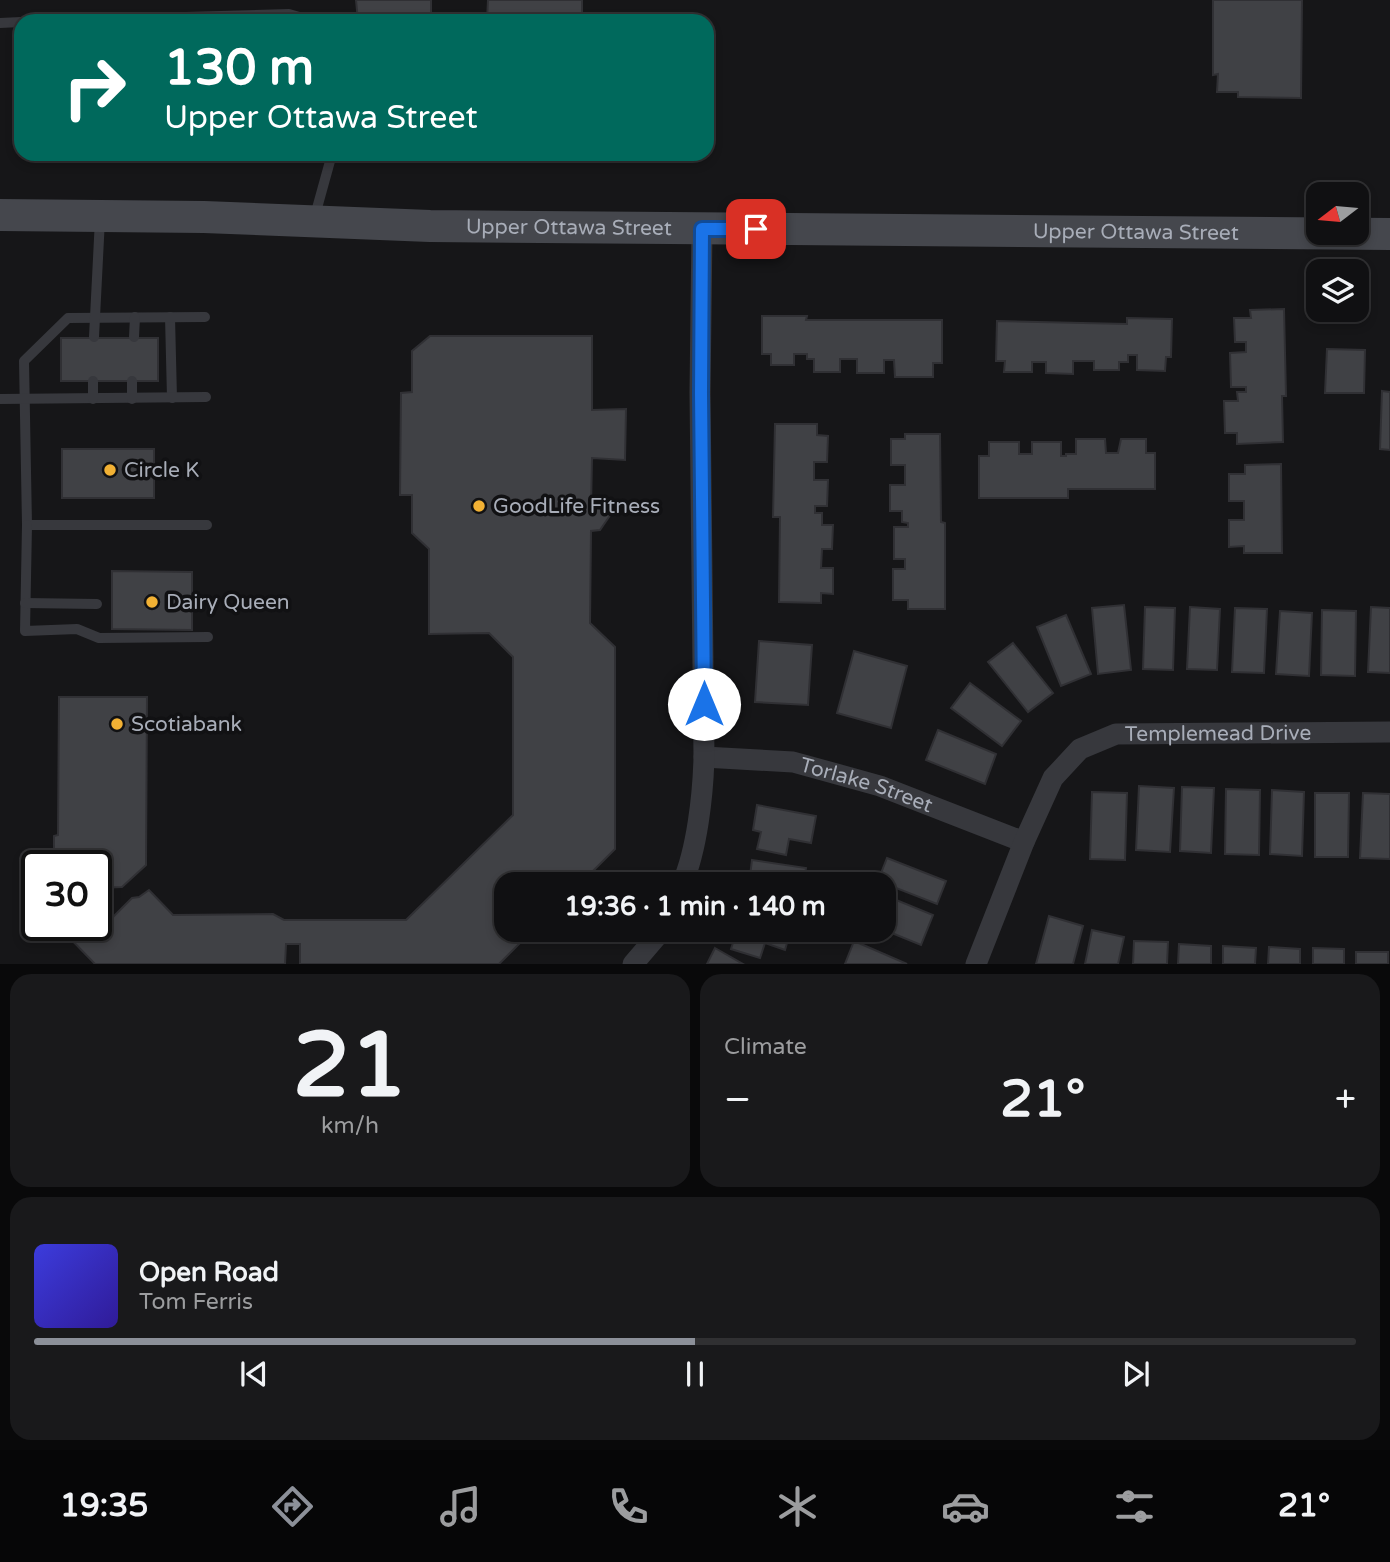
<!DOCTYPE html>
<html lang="en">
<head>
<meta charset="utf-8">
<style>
	:root { --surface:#101012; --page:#19191b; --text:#f1f3f6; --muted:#9c9d9f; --line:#303032; --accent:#8c9099 }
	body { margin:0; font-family:"Varela Round",sans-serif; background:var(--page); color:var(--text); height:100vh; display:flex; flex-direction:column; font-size:26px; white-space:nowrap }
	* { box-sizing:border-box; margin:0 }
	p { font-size:23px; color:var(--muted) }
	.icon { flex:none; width:38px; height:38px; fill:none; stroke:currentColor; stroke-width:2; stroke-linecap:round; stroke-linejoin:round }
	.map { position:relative; height:964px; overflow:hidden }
	.drawer { display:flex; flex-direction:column; gap:10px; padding:10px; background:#09090a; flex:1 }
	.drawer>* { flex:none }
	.top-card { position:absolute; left:14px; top:14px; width:700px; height:147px; border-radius:21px; box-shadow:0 4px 10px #0003,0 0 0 2px var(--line); background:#00695c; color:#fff; overflow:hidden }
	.needle { width:46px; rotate:254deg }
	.buttons { position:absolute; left:1306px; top:182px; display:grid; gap:14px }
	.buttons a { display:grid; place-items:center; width:63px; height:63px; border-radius:14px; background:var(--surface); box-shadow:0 4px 10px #0003,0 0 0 2px var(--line); font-size:35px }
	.speed { position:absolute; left:21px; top:850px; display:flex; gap:14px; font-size:35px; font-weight:700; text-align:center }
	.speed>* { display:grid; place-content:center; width:91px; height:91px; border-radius:50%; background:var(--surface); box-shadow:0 4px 10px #0003,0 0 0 2px var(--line); line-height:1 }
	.speed .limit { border:4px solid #111; border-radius:10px; background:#fff; color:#111 }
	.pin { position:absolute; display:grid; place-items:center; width:60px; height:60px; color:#fff; margin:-30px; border-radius:14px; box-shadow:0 4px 10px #0006 }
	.me { position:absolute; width:77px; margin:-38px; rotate:0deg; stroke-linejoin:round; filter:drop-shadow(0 0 5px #0008) }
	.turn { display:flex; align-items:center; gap:24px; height:147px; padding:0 35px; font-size:32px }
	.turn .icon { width:91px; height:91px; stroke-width:2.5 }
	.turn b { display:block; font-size:49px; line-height:60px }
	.big { font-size:52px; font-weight:700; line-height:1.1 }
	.drawer .card { flex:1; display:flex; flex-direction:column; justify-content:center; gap:10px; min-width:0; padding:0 24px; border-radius:21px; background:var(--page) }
	.drawer .dial { align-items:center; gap:0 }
	.dial b { font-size:91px; line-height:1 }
	.song { display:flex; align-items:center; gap:21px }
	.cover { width:84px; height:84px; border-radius:10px; background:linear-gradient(135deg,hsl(240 70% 55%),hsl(250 70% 35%)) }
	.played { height:7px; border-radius:4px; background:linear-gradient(90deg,var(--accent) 50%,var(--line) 50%) }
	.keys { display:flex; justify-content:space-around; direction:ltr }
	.heat { display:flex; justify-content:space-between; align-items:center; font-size:38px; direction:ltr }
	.drawer .tiles { flex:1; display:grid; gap:10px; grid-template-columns:1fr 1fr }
	.card:last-child { grid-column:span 2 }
	.trip { position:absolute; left:494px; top:872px; width:402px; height:70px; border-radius:21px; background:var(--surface); box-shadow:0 4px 10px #0003,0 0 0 2px var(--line); font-weight:700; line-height:70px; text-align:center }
	.tabs { display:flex; height:112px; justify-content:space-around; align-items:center; background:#060607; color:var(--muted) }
	.tabs .icon { width:49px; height:49px }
	.tabs .on { color:var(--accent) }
	.tabs b { font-size:32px; color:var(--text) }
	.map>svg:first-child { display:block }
</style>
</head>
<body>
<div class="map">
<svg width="1390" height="964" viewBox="0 0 1390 964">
	<rect width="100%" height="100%" fill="#161618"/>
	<g fill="#404145" stroke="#303034" stroke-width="2">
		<path d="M356 0H431V21H358Z"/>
		<path d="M488 0H582V21H487Z"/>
		<path d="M1213 0H1302L1301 98 1238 97V92H1217L1218 74 1213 75Z"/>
		<path d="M1284 309 1286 396H1282L1283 442 1237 444V433H1225L1224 401H1238L1237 392H1246V387H1231L1230 353 1246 352V342H1235L1234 318H1251L1250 310Z"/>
		<path d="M762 316H807L806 320H942V363H933V377H895L894 360H884V373H857V359H840V372H814V359H807V354H794V365H771V354H762Z"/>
		<path d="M1127 318 1172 319 1171 357H1166L1165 371 1137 370V355H1128V362H1119V370H1094V361H1073V374L1046 373V362H1032V372H1004L1005 361H996L997 321 1127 324Z"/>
		<path d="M430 336H592V410L626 409 625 460 592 458 591 508 597 507 611 514 600 530 591 531 590 623 615 647V849L580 884H506V929H534L499 964H300V944H286L285 964H95L58 926H96V912H101L109 921 132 898 139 897 149 890 173 915 273 914 284 920H406L513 815V657L489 633 429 634V549L412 533V495H400L401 393 412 392V351Z"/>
		<rect x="61" y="338" width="97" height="43"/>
		<path d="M1327 349 1365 350 1364 393H1325Z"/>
		<path d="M1382 391 1390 392V450L1380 449Z"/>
		<path d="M775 424H817V435L828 436 827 462H814V480H828L827 506H815V513H822V525H833L832 549H822L821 568H833V594L821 593V603L779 602 780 517H773Z"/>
		<path d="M905 434H940L941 522 945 523V609H908V600H893V569H905V559H894V527H908V523L902 522V511H890V485H905V465H891V439H905Z"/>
		<path d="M1076 439H1105L1106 453H1118L1121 439H1146V453H1155V489H1068V498H979V456H989V442H1019V454H1032V442H1061V456H1066V454H1076Z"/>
		<rect x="62" y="449" width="92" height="49"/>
		<path d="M1281 464 1282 553H1244V546L1229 547V520H1244V501H1229V474H1245V465Z"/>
		<path d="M112 571 192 572V630L112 629Z"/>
		<path d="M1124 605 1131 670 1098 674 1092 608Z"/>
		<path d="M1145 607 1175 608 1173 670 1143 669Z"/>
		<path d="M1190 607 1220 609 1217 670 1187 669Z"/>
		<path d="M1371 607 1390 608V673L1368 672Z"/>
		<path d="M1235 608 1267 609 1264 673 1232 672Z"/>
		<path d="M1322 610 1356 611 1355 676 1321 675Z"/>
		<path d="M1280 611 1312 613 1309 676 1276 674Z"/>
		<path d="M1066 615 1091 674 1061 686 1037 627Z"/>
		<path d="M759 641 812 645 808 705 755 702Z"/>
		<path d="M1013 643 1053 693 1028 712 988 662Z"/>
		<path d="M854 651 907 666 891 728 837 713Z"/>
		<path d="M970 683 1021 721 1002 746 951 708Z"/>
		<path d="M59 697H147L146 865 122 887 96 888V866H54V836L58 835Z"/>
		<path d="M938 730 996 754 985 784 926 760Z"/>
		<path d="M1139 786 1174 788 1170 852 1136 850Z"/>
		<path d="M1182 787 1214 788 1211 853 1180 851Z"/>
		<path d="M1226 789 1260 790 1259 855 1225 854Z"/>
		<path d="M1272 790 1304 792 1302 856 1270 854Z"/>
		<path d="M1092 792 1127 793 1125 860 1090 859Z"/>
		<path d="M1315 793H1349L1348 857H1315Z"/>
		<path d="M1363 793 1390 794V859L1360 858Z"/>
		<path d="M757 805 816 816 811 843 789 839 786 855 757 849 761 832 753 830Z"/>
		<path d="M887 858 946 881 937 904 878 881Z"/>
		<path d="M752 860 806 868 803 884H749Z"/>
		<path d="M884 895 933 915 921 945 882 929H884Z"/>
		<path d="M1049 916 1083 926 1073 964H1036Z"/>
		<path d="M733 929H791L785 950 765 943 760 958 731 949 737 930Z"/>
		<path d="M1092 930 1124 937 1118 964H1085Z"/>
		<path d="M854 941 907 964H845Z"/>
		<path d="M1134 941 1168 942 1167 964H1133Z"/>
		<path d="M1179 944 1211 946V964H1178Z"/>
		<path d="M1223 946 1256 948 1255 964H1223Z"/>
		<path d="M1269 947 1300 949V964H1268Z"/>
		<path d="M715 948 743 964H707Z"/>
		<path d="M1313 948 1344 949V964H1313Z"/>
		<rect x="1356" y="952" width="32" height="12"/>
	</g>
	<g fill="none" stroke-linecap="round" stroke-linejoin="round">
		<g stroke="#37383d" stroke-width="10">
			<path d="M44 21 289 14 313 21"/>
			<path d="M0 23 21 22"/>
			<path d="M314 219 332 154"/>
			<path d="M170 317 172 398"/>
			<path d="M205 317 68 318 24 361 27 525H207"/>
			<path d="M94 337 100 219"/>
			<path d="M134 337 135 317"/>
			<path d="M0 399 206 397"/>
			<path d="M93 399V381"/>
			<path d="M132 399V381"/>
			<path d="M27 525 25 631 77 629 99 638 208 637"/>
			<path d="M25 603 97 604"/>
		</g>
		<g stroke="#37383d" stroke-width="21">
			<path id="s1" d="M704 757 793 762 880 786 1024 842"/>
			<path d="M682 884C697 850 703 795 704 757L700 393 702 229"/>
			<path d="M633 964 663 929"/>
			<path id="s2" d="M976 964 1024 842 1053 778 1080 749 1116 734 1390 732"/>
		</g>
		<path stroke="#45474d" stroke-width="32" id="s3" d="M0 215 204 217 430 226 1390 234"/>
	</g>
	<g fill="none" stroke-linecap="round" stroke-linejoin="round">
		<defs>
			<path id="route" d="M704 704 701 393 702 229H756"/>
		</defs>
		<use href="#route" stroke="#114b97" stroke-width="18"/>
		<use href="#route" stroke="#1a73e8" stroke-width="12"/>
	</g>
	<g fill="#f2b134" stroke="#111113" stroke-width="2.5">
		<circle cx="110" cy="470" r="7"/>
		<circle cx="479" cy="506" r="7"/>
		<circle cx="152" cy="602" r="7"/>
		<circle cx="117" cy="724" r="7"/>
	</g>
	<g text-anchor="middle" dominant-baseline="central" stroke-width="7" stroke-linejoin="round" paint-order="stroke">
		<g font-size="21" fill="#a8adb8" stroke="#111113">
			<text stroke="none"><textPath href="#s3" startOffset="569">Upper Ottawa Street</textPath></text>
			<text stroke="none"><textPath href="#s3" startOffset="1136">Upper Ottawa Street</textPath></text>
			<text stroke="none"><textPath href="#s2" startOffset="382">Templemead Drive</textPath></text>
			<text stroke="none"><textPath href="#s1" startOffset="166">Torlake Street</textPath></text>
		</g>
		<g font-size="21" fill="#a8adb8" stroke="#111113" text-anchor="start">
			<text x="124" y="470">Circle K</text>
			<text x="493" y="506">GoodLife Fitness</text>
			<text x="166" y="602">Dairy Queen</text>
			<text x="131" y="724">Scotiabank</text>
		</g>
	</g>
</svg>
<div class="buttons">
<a><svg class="needle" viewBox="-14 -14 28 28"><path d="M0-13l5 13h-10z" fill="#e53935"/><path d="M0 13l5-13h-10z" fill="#9c9d9f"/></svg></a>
<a><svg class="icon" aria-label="layers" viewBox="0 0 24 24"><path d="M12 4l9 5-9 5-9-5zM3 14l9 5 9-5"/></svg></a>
</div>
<div class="speed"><div class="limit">30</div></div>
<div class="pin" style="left:756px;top:229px;background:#d93025"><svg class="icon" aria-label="arrive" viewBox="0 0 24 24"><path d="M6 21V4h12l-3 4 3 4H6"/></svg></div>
<svg class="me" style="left:704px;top:704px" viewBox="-20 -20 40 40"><circle r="19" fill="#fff"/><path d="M0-13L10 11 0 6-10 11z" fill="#1a73e8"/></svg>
<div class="trip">19:36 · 1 min · 140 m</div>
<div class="top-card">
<div class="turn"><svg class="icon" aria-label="right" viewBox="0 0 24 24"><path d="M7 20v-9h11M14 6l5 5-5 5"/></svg><div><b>130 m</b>Upper Ottawa Street</div></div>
</div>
</div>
<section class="drawer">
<div class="tiles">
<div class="card dial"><b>21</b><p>km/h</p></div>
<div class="card"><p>Climate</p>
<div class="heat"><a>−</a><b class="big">21°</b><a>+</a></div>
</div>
<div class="card">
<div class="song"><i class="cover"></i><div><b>Open Road</b><p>Tom Ferris</p></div></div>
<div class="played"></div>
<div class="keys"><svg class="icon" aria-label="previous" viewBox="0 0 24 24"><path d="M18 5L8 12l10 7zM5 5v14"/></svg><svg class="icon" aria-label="pause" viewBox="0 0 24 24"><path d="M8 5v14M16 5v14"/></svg><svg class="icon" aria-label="next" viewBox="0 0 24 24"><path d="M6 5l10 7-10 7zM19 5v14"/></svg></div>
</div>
</div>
</section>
<nav class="tabs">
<b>19:35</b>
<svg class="icon on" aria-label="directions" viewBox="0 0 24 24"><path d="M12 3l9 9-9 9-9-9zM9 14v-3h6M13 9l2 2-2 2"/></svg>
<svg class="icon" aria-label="music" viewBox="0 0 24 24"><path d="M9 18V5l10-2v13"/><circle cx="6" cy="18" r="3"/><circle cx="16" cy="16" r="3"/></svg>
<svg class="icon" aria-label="phone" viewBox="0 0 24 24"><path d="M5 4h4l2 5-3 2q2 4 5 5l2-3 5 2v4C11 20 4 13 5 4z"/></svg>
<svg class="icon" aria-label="climate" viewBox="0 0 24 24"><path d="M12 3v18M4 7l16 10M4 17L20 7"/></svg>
<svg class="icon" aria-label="car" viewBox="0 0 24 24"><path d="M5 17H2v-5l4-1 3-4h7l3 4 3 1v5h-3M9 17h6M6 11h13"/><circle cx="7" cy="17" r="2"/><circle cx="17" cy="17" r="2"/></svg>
<svg class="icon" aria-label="filters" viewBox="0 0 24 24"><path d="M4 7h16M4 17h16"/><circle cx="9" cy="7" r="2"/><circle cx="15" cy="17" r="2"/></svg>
<b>21°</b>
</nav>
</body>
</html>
